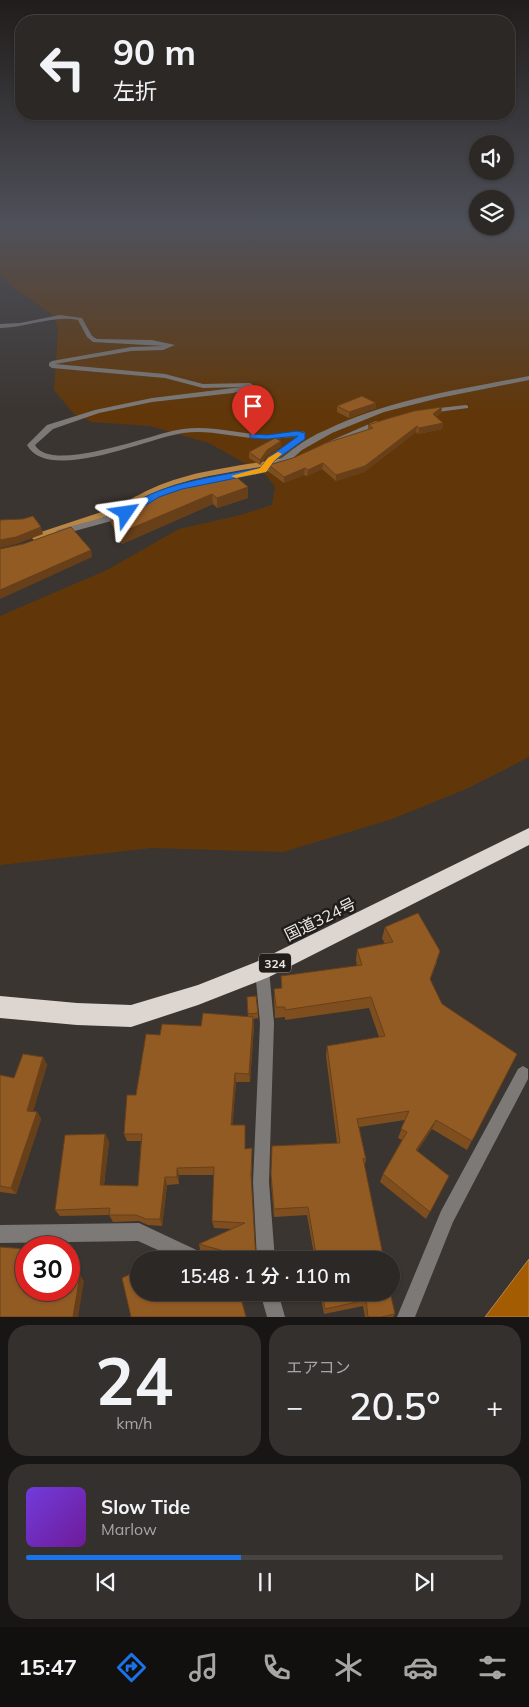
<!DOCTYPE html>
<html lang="ja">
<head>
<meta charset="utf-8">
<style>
	:root { --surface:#2c2825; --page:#34302d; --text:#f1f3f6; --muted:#a6a6a7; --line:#484442; --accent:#1a73e8 }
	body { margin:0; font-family:Mulish,"Noto Sans JP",sans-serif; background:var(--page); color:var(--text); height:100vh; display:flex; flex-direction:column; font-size:19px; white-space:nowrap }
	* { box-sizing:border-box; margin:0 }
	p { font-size:16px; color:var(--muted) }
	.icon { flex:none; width:28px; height:28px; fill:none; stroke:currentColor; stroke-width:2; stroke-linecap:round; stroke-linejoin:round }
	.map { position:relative; height:1317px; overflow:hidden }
	.details { display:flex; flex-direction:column; gap:8px; padding:8px; background:#181614; flex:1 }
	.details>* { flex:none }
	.top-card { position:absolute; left:15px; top:15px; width:500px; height:105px; border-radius:20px; box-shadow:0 1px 4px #0004,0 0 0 1px var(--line); background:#2c2825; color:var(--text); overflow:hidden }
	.tools { position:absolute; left:469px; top:135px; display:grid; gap:10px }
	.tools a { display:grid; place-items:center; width:45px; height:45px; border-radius:50%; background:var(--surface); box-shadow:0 1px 4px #0004,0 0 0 1px var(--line); font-size:25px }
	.speed { position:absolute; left:15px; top:1236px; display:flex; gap:10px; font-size:25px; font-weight:700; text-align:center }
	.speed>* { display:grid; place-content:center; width:65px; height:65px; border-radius:50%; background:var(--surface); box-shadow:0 1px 4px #0004,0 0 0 1px var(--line); line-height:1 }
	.speed .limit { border:8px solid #d22; background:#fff; color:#111 }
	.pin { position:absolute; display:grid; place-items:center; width:42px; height:42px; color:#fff; margin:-51px -21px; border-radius:50% 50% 50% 0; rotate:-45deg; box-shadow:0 0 5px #0007 }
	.pin .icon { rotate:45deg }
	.me { position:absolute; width:55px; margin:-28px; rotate:58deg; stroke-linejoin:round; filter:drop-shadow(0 0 4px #0008) }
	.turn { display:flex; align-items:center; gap:18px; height:105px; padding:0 15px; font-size:22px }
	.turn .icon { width:65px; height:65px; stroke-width:2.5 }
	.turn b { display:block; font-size:35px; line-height:42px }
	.big { font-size:38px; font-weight:600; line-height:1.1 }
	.details .tile { flex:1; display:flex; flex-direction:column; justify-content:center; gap:8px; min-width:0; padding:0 18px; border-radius:20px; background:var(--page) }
	.details .dial { align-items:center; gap:0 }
	.dial b { font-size:65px; line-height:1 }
	.song { display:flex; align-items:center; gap:15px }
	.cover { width:60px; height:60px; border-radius:8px; background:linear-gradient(135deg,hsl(260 70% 55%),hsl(280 70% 35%)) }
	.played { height:5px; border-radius:2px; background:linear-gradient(90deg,var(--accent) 45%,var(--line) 45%) }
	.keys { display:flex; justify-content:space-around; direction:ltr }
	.heat { display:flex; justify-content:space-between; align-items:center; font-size:28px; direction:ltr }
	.details .tiles { flex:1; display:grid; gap:8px; grid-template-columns:1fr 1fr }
	.tile:last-child { grid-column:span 2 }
	.trip { position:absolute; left:130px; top:1251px; width:270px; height:50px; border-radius:25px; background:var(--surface); box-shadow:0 1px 4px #0004,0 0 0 1px var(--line); font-weight:600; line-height:50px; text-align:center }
	.dock { display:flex; height:80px; justify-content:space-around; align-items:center; background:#12100f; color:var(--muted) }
	.dock .icon { width:35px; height:35px }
	.dock .active { color:var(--accent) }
	.dock b { font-size:22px; color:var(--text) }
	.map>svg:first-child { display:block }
</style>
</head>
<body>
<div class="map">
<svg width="529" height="1317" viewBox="0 0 529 1317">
	<rect width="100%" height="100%" fill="#3b3531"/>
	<path fill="#613709" d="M8 227H529V757L466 789 392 819 283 852 151 848 0 865V616L107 570 179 529 237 516 272 505 275 487 266 475 209 443 150 426 92 422 74 414 54 390 58 330 54 316 14 288 0 274V237Z"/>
	<path fill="#a35c02" stroke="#b98646" d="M529 1259V1317H485Z"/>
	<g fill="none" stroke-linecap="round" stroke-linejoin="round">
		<path stroke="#b98646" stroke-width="5" d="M135 500C177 474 232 470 281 461"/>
		<path stroke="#b98646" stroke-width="6" d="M35 537 120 509 137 499"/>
		<g fill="#7c7977" fill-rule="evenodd">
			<path d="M60 315 82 318 92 336 97 339 152 340 175 345 163 350 131 351 55 364 165 374 203 384 250 383 253 385 246 390 233 393 152 402 99 413 53 429 35 445C52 475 155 432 183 429 212 425 239 434 267 435 279 435 292 431 305 432V439L271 464C281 460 287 453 296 447 305 440 316 434 326 430 387 400 462 389 529 376V380L439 398 384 412 332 433 302 450 286 464 266 472 187 488 172 493 140 507 136 505 137 503C176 482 218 477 260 468L268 457 298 437C288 437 277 439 267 439 239 439 212 429 183 433 148 438 48 484 27 445L47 425 95 410 152 398 242 387 203 388 165 378 52 368 49 366V363L52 361 131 347 164 346 93 342 87 337 78 320C52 315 26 328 0 328V324L20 323Z"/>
			<path d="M466 405 468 406V408L430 413 427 411 430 409Z"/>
			<path d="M376 421 383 423 328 447H325L321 445Z"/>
			<path d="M120 513H126L127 515 126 517 60 535 56 532 57 530Z"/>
			<path d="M262 963 267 965 269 970 274 1023 269 1182 275 1260H257L253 1182 260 1023 255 970 257 965Z"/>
			<path d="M523 1066 528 1069V1079L453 1222 415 1317H397L441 1211 518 1069Z"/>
			<path d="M139 1223 205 1254 208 1260H180L138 1241 0 1243V1225Z"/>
			<path d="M260 1292H278L285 1317H267Z"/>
		</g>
		<path fill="#ddd6d0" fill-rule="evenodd" d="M529 828V845L269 977 198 1005 131 1027 77 1025 0 1018V996L77 1003 131 1005 198 985 256 962Z"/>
	</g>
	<g fill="#7e4e1f">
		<path d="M376 403V408L349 418 337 412V406Z"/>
		<path d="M442 407 441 413 436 417 443 423 442 429 418 434 416 432 364 472 336 481 322 469 307 476 304 475 284 483 269 472V465L293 458 368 430V425Z"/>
		<path d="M281 441V446L267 455 260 465 249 458V452Z"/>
		<path d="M200 483 248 498 217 508 213 504 122 544 111 523 109 512 177 490V487Z"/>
		<path d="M385 927 437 962 430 980 442 1004 517 1054 467 1150 432 1129 417 1151 449 1176 426 1219 380 1182 383 1174 402 1140 398 1138 405 1120 359 1127 366 1160 364 1167 384 1260H315L307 1215 274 1217 271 1182 272 1146 337 1143 326 1056 327 1046 379 1037 369 1008 285 1020V1017L275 1018 274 999V989L281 988V976L357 966 356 960 357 949 385 944 382 938Z"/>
		<path d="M247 997 258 1013V1018L253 1019 254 1026 250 1082H236L232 1125 245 1133V1149L252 1156 251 1180 256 1260H235L200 1250 199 1244 232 1229 214 1228 212 1221 214 1175H179V1184L167 1185 162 1226 148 1225 139 1221 113 1222 109 1215 60 1216 55 1210 105 1134 109 1142 104 1185 138 1186 141 1141H127L124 1134 136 1095 160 1035 248 1017Z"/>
		<path d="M43 1057 47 1065 33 1111 37 1112 41 1119 16 1194 0 1192V1075L14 1078Z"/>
		<path d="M320 1292H390L395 1314 393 1317H365L363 1306 324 1314Z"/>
	</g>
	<g fill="#674019">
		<path d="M376 403V408L349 418V412Z"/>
		<path d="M442 407 441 413 432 420 433 414Z"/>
		<path d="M443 423 442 429 418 434 419 428Z"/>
		<path d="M417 426 416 432 364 472 336 481V475Z"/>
		<path d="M281 441V446L267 455 260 465V460L267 450Z"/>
		<path d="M323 463 322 469 307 476 308 470Z"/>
		<path d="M305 468 304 475 284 483V477Z"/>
		<path d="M248 487V498L217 508V498Z"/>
		<path d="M212 494 213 504 122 544 120 533Z"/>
		<path d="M41 527 43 534 17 544 0 548V540Z"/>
		<path d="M91 550 92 557 0 599V590Z"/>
		<path d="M253 1017 254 1026 250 1082 249 1074Z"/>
		<path d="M43 1057 47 1065 31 1118 27 1111Z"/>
		<path d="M235 1073 236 1082 232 1133 231 1125Z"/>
		<path d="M37 1112 41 1119 16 1194 11 1188Z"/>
		<path d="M436 1120 432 1129 412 1159 416 1150Z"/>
		<path d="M105 1134 109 1142 103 1192 100 1185Z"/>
		<path d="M177 1168 179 1175V1184L177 1177Z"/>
		<path d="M165 1177 167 1185 162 1226 160 1219Z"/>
		<path d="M80 1275 84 1281 78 1317H73Z"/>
	</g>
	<g fill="#935b24" stroke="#674019">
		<path d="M362 396 376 403 349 412 337 406Z"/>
		<path d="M442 407 433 414 443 423 419 428 417 426 365 466 336 475 323 463 308 470 305 468 284 477 269 465 293 458 326 443 373 428 368 425 383 420 414 411Z"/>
		<path d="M275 438 281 441 267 450 260 460 249 452Z"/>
		<path d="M232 473 248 487 217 498 212 494 120 533 109 512 179 490 177 487 198 481 200 483Z"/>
		<path d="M33 516 41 527 16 537 0 540V520L23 519Z"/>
		<path d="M71 527 91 550 0 590V549L23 544Z"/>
		<path d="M418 913 440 951 430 979 442 1004 517 1054 472 1141 436 1120 416 1150 449 1176 430 1212 383 1174 407 1132 401 1129 409 1111 357 1119 366 1160 363 1158 384 1260H317L308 1207 274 1209 271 1174 272 1146 340 1143 327 1046 385 1036 371 997 285 1010V1007H276L274 989 282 988 281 976 362 965 357 949 393 942 385 927Z"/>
		<path d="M256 996 258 1013 248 1014 247 997Z"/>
		<path d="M203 1013 253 1017 249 1074 235 1073 231 1125H245V1149L252 1148 251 1175 256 1260 199 1244 245 1223 212 1221 214 1167 177 1168V1177H165L160 1219H146L136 1215H109L110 1208 55 1210 65 1135 105 1134 100 1185 138 1186 142 1134H124L127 1095H136L146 1034 160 1035 162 1024 201 1026Z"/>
		<path d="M23 1054 43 1057 27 1111 37 1112 11 1188 0 1186V1075L14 1078Z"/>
		<path d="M0 1247 26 1249V1290H69V1274L80 1275 73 1317H0Z"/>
		<path d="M168 1257 169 1260H161Z"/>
		<path d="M139 1270V1292H231L242 1302 246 1317H131L122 1278Z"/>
		<path d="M322 1292H390L395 1314 381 1317H368L366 1300 325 1309Z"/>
	</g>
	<linearGradient id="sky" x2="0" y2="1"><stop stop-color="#201d1b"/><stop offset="0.55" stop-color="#4f515a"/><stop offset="1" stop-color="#4f515a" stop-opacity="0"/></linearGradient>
	<rect width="529" height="411" fill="url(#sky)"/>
	<path fill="#1a73e8" stroke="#114b97" d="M297 431 305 433V439L274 461 266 472 182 489 159 497 130 515 126 516 122 513C151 483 220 476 260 468L268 458 298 436 267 439 250 438V434L267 435Z"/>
	<path fill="#f59e0b" d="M278 452 282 454 274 461 266 472 236 478 231 476 260 468 268 458Z"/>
	<g text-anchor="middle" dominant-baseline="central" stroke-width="5" stroke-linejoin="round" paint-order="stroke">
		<rect fill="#201d1b" stroke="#aeaba8" stroke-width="1" x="259" y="953.5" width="32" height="19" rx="4"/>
		<g font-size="12" font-weight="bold" fill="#ebe8e5">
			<text x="275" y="963">324</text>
		</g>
		<g font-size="16" fill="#ebe8e5" stroke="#201d1b">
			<text transform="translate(320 919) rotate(-26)">国道324号</text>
		</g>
	</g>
</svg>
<div class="tools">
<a><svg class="icon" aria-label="sound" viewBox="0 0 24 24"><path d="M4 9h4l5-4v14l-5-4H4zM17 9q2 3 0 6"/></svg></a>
<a><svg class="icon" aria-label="layers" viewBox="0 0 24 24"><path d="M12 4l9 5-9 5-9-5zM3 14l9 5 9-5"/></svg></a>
</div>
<div class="speed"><div class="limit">30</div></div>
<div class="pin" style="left:253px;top:436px;background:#d93025"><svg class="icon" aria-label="arrive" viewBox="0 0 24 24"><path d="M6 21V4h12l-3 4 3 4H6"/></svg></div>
<svg class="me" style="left:126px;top:513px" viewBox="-20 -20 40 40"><path d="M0-17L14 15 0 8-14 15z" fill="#1a73e8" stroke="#fff" stroke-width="4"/></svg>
<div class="trip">15:48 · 1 分 · 110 m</div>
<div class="top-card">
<div class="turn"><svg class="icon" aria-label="left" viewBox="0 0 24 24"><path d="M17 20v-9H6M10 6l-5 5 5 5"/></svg><div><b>90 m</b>左折</div></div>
</div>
</div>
<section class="details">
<div class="tiles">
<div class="tile dial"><b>24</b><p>km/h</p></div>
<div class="tile"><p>エアコン</p>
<div class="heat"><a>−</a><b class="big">20.5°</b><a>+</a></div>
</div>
<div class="tile">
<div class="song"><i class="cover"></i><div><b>Slow Tide</b><p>Marlow</p></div></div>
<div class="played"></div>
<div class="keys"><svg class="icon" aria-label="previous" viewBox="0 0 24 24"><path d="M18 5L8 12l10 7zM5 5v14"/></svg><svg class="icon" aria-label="pause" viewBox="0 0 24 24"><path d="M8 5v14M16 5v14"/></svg><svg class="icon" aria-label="next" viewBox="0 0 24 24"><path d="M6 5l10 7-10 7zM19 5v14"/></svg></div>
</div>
</div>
</section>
<nav class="dock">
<b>15:47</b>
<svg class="icon active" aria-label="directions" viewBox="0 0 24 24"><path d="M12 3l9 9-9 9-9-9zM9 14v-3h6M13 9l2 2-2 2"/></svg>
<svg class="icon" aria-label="music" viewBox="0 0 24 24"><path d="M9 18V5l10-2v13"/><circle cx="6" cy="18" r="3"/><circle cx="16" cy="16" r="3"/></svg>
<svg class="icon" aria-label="phone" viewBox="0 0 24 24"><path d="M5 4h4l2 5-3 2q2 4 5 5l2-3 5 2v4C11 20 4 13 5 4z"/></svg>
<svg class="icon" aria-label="climate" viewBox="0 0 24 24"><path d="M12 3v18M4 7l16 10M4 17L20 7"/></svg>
<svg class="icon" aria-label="car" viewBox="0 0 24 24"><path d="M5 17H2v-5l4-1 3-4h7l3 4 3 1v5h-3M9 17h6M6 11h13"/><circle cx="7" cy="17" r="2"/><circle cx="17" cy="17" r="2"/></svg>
<svg class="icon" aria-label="filters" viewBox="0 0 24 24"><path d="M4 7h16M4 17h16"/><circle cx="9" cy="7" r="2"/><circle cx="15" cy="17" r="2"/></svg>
</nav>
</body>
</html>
